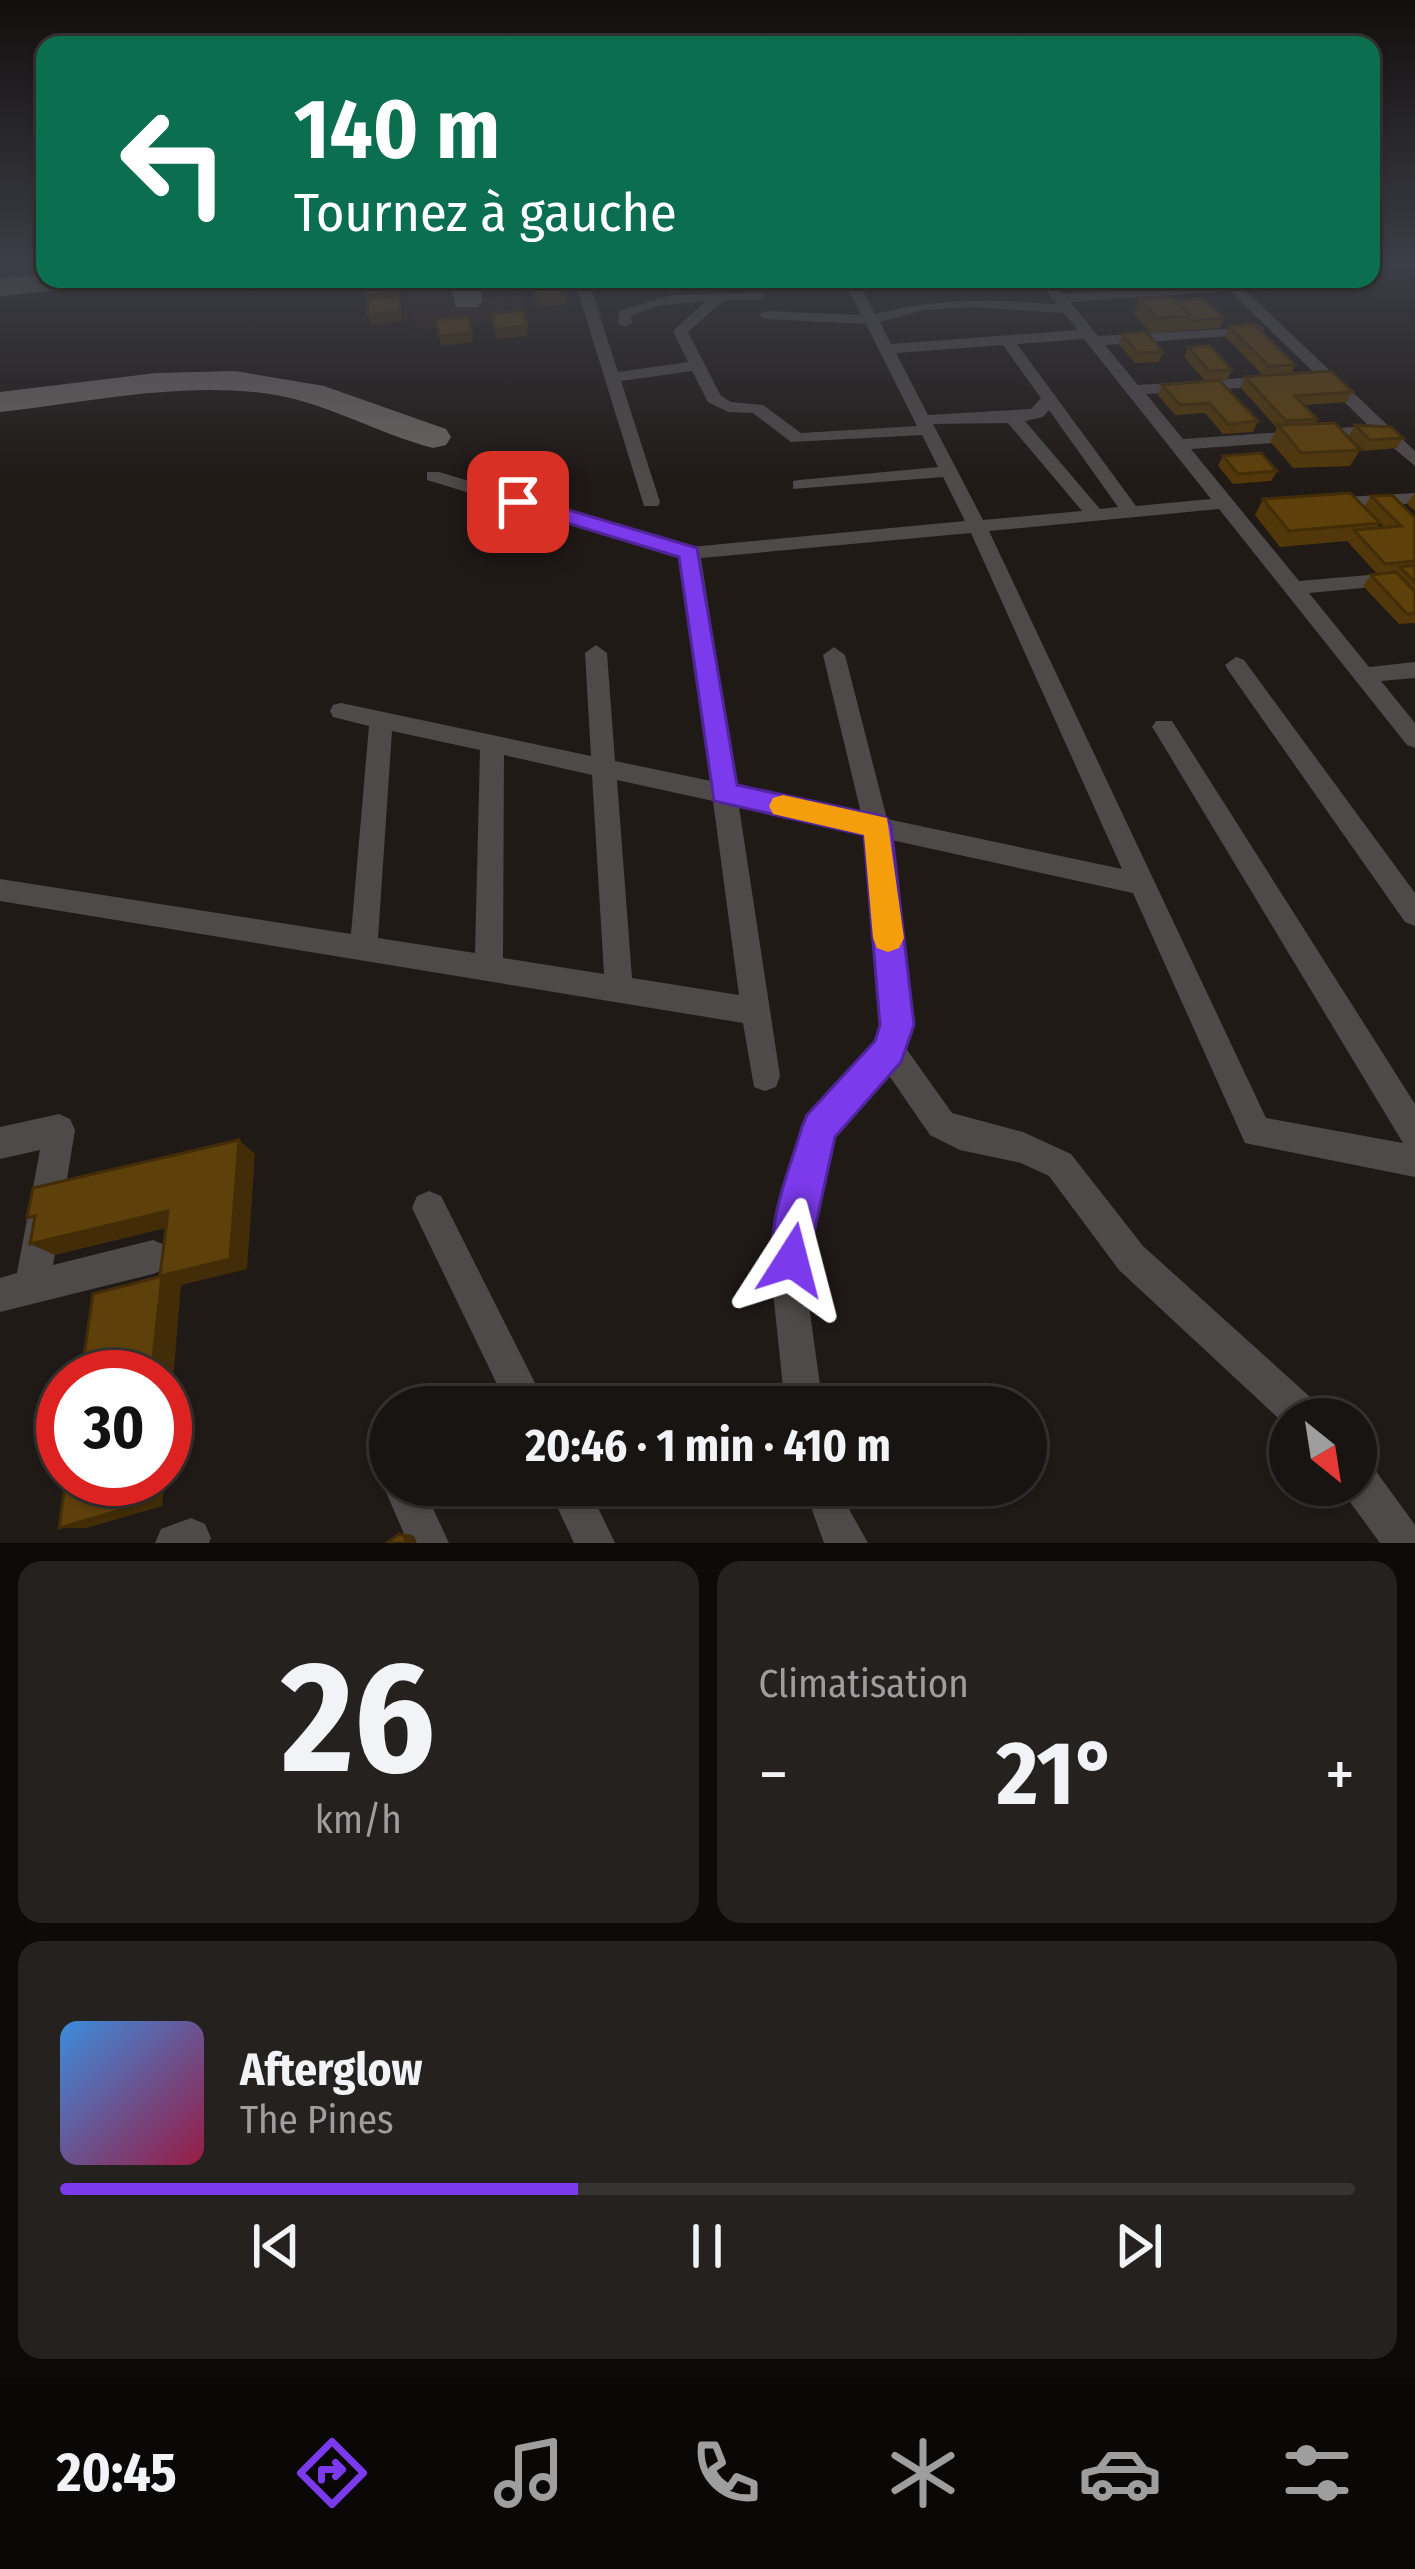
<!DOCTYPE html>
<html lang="fr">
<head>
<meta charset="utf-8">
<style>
	:root { --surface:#181411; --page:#25211f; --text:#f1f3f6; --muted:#9f9e9f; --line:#363331; --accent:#7c3aed }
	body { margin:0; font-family:"Fira Sans Condensed",sans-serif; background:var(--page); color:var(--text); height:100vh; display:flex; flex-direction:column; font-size:45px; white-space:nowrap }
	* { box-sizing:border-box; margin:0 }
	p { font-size:39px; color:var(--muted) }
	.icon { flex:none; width:66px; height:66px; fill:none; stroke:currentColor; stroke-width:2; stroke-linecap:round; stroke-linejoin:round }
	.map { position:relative; height:1543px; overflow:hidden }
	.panel { display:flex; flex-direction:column; gap:18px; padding:18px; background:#0d0b09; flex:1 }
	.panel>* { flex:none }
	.top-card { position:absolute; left:36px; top:36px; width:1344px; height:252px; border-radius:24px; box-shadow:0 3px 9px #0004,0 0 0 3px var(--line); background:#0b6e4f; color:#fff; overflow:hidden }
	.needle { width:78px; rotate:150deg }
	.fabs { position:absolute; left:1269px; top:1398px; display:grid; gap:24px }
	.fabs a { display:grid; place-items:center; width:108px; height:108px; border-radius:50%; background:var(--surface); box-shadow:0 3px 9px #0004,0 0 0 3px var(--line); font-size:60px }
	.speed { position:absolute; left:36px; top:1350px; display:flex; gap:24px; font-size:60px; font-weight:700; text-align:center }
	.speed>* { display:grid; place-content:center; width:156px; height:156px; border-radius:50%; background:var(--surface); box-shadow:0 3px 9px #0004,0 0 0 3px var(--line); line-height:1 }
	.speed .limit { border:18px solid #d22; background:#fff; color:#111 }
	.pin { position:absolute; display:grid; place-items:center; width:102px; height:102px; color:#fff; margin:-51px; border-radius:24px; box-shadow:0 6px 18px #0006 }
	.me { position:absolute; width:132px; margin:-66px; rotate:9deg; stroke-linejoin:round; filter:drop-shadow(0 0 9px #0008) }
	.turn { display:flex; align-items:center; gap:42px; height:252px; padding:0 60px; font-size:54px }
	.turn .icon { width:156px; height:156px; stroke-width:2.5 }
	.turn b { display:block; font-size:84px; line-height:102px }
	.big { font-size:90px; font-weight:700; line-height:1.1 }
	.panel .card { flex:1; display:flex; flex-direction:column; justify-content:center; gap:18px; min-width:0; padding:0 42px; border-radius:24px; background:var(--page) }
	.panel .dial { align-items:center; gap:0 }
	.dial b { font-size:156px; line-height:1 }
	.song { display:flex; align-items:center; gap:36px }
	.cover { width:144px; height:144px; border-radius:18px; background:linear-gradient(135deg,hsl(210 70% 55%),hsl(340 70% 35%)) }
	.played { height:12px; border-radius:6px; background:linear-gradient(90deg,var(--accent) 40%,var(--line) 40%) }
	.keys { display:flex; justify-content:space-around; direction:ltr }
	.heat { display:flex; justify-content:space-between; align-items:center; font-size:66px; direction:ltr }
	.panel .tiles { flex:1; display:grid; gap:18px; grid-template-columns:1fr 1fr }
	.card:last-child { grid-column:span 2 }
	.trip { position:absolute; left:369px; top:1386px; width:678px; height:120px; border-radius:60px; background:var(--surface); box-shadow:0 3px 9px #0004,0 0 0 3px var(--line); font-weight:700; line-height:120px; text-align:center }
	.dock { display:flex; height:192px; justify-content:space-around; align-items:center; background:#0a0807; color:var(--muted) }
	.dock .icon { width:84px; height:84px }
	.dock .selected { color:var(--accent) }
	.dock b { font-size:54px; color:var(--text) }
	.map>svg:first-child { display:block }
</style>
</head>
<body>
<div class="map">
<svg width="1415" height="1543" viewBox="0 0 1415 1543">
	<rect width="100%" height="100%" fill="#201a17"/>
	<g fill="#2c201b">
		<path d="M0 261H45V279H141L0 293Z"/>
		<path d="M464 281 468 300 521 295 527 318 411 330 408 286Z"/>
	</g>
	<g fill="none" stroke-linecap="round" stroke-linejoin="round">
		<g fill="#6a6462" fill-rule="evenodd">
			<path d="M45 274V279H97L82 288 0 296V278Z"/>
			<path d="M449 279H479L482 301 478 307H456Z"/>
			<path d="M235 371 324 386 446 429 451 437 446 445 433 448C379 434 331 405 276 395 185 380 90 402 0 412V392L156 373Z"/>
		</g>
		<g fill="#4e4a4a" fill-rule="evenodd">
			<path d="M574 279H588L618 372 688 362 673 331 706 301 657 306 631 316 632 323 625 327 618 323 619 311 671 295 763 293 765 296 758 300H724L688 332 721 396 731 402 763 405 801 433 917 426 866 324 765 319 758 315 765 311 861 315 843 279H857L875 314C940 297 991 300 1057 304L1037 279H1051L1063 294 1222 284 1218 279H1233L1415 451V466L1378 435 1191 449 1299 581 1415 571V583L1309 593 1369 667 1415 662V678L1381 681 1415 723V748L1407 745 1219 509 989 531 1266 1118 1403 1143 1156 733 1152 727 1156 721H1172L1415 1104V1177L1245 1143 1133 893 891 840 912 1025 905 1047 952 1113 1023 1132 1071 1154 1143 1246 1320 1406 1326 1419H1290V1429L1119 1270 1049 1176 1021 1163 960 1150 930 1135 888 1074 834 1135 810 1229 807 1291 823 1407H785L773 1291 776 1229 809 1116 877 1042 882 1025 865 835 739 807 780 1076 776 1087 765 1091 754 1087 743 1023 0 901V879L351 934 369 726 333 717 330 711 333 705 341 703 591 756 585 653 596 645 607 653 615 761 711 781 681 557 427 480V472H439L691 547 965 521 943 477 793 489V481L799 480 938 467 922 435 791 442 753 413 728 412 708 402 692 371 621 381 660 502 658 506H644ZM1230 291 1369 426 1183 439 1146 394 1271 386 1279 381 1271 376 1138 385 1105 345 1257 334 1264 330 1262 327 1098 336 1070 302ZM970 307 1064 313 1078 330 891 344 880 322 924 310ZM1084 339 1211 499 1136 506 1017 344ZM1003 345 1041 398 1031 409 928 415 896 353ZM1049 410 1118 507 1100 509 1025 421 1043 417ZM1008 423 1082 511 983 520 933 424ZM971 533 1122 869 887 819 845 655 834 647 823 655 861 813 736 787 701 558ZM392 731 480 750 475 953 378 938ZM504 755 592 775 604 974 503 958ZM617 780 713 801 739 995 632 978Z"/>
			<path d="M1415 493V503L1328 510 1319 504 1328 498Z"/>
			<path d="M1236 657 1244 660 1415 893V926L1405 922 1228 670 1225 665Z"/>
			<path d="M59 1114 70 1119 75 1130 53 1265 153 1240 165 1245 170 1257 165 1269 153 1274 0 1312V1278L17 1273 40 1150 0 1159V1127Z"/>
			<path d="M429 1191 441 1196 547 1407H508L412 1208 417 1196Z"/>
			<path d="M1356 1458 1370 1463 1415 1525V1543H1380L1342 1491 1340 1485H1356Z"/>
			<path d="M388 1471 390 1485H422L449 1543H408L383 1485Z"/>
			<path d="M547 1485H587L615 1543H574Z"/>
			<path d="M803 1485H841L850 1511 868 1543H824Z"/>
			<path d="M191 1518 205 1524 211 1538 209 1543H155L161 1529Z"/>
		</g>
	</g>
	<g fill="#513709">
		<path d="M1127 279H1154L1151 286 1134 287Z"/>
		<path d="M1161 279H1189L1187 285 1168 287Z"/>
		<path d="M1139 299 1224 318 1220 328 1151 333 1134 314Z"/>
		<path d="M1229 326 1295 365 1291 374 1353 392 1347 402 1304 405 1317 419 1315 424 1360 450 1350 466 1293 468 1270 441 1277 428 1240 387 1245 377 1263 376 1225 336Z"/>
		<path d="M1122 334 1163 352 1159 362 1135 363 1119 344Z"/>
		<path d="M1188 347 1232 370 1227 380 1220 381 1258 421 1253 432 1223 434 1205 413 1175 415 1158 395 1162 385 1205 381 1184 357Z"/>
		<path d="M1355 425 1403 438 1397 448 1364 451 1349 436Z"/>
		<path d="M1223 456 1277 471 1271 481 1233 484 1218 466Z"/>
		<path d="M1415 492V511L1407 504Z"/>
		<path d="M1371 496 1415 518V623L1399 624 1363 586 1371 575 1377 574 1347 541 1280 547 1255 515 1263 499 1380 523 1377 528H1385L1364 507Z"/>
	</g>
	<g fill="#422d08">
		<path d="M397 279 403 321 371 325 366 295Z"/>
		<path d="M566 294 567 304 537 307 536 297Z"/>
		<path d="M527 326 528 336 496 339 495 329Z"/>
		<path d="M472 332 473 342 441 346 439 336Z"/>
		<path d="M239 1140 255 1154 247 1269 181 1285 165 1476V1377H151L162 1277Z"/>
		<path d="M168 1211 187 1223 55 1255 30 1244Z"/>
		<path d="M141 1479H165L162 1506 87 1528H59Z"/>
		<path d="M399 1534H409L414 1536 417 1543H407Z"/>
	</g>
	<g fill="#5e400b" stroke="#422d08" stroke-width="3">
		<path d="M397 279 398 292 366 295V282Z"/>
		<path d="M562 281 566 294 536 297 532 284Z"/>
		<path d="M399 297 400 311 368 315V300Z"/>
		<path d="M1172 297 1190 316 1157 318 1139 299Z"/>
		<path d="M1204 299 1224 318 1188 321 1190 316 1176 301Z"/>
		<path d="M523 311 527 326 495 329 492 314Z"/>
		<path d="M469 317 472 332 439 336 437 320Z"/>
		<path d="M1254 324 1295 365 1269 366 1229 326Z"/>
		<path d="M1146 332 1163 352 1138 353 1122 334Z"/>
		<path d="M1210 346 1232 370 1209 371 1188 347Z"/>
		<path d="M1331 371 1353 392 1295 396 1317 419 1286 421 1245 377Z"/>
		<path d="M1219 380 1258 421 1228 424 1209 403 1180 405 1162 385Z"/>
		<path d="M1335 423 1360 450 1301 453 1278 425Z"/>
		<path d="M1355 425 1391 427 1403 438 1370 440Z"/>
		<path d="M1261 453 1277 471 1238 474 1223 456Z"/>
		<path d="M1350 493 1380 523 1289 531 1263 499Z"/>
		<path d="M1392 495 1415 518V561L1385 564 1354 530 1401 526 1371 496Z"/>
		<path d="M1415 565V582L1400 567Z"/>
		<path d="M1396 572 1415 592V613L1407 614 1371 575Z"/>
		<path d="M239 1140 230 1259 160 1276 168 1211 30 1244 35 1216 27 1218 33 1188Z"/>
		<path d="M162 1276 151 1377H81L93 1294Z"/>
		<path d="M66 1479H141L138 1505 59 1528Z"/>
		<path d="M399 1534 404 1536 407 1543H387Z"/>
	</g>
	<linearGradient id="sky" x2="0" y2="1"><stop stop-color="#120e0d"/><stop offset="0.55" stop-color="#3c3e47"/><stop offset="1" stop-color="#3c3e47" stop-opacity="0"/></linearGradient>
	<rect width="1415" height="477" fill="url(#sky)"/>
	<path fill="#7c3aed" stroke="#51269a" stroke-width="3" d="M518 495 697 548 737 785 877 815 887 818 891 826 914 1025 901 1062 835 1137 805 1274 792 1279 778 1274C761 1232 790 1170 802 1127L807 1115 875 1041 880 1025 864 835 714 801 679 557 511 506V497Z"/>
	<path fill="#f59e0b" d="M783 795 887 818 904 938 899 948 888 952 877 948 873 938 864 835 773 814 769 806 773 798Z"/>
</svg>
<div class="fabs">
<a><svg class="needle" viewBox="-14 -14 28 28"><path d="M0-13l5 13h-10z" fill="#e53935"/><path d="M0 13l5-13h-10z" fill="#9f9e9f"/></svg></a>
</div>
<div class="speed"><div class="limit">30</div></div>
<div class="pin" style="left:518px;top:502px;background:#d93025"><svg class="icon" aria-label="arrive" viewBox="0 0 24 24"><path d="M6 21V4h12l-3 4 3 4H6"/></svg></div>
<svg class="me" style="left:792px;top:1260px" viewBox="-20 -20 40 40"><path d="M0-17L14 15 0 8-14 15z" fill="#7c3aed" stroke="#fff" stroke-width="4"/></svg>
<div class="trip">20:46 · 1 min · 410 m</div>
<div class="top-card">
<div class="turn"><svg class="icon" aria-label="left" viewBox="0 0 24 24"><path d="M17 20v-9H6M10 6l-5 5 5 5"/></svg><div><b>140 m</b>Tournez à gauche</div></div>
</div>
</div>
<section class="panel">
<div class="tiles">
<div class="card dial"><b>26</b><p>km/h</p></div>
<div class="card"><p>Climatisation</p>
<div class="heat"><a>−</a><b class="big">21°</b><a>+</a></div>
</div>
<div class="card">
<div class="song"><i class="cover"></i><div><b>Afterglow</b><p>The Pines</p></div></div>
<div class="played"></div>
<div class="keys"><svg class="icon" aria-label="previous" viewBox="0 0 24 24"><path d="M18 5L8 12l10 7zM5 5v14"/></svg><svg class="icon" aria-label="pause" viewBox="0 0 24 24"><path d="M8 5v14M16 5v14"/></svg><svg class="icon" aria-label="next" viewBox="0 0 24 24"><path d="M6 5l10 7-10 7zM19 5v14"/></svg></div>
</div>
</div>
</section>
<nav class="dock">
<b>20:45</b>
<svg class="icon selected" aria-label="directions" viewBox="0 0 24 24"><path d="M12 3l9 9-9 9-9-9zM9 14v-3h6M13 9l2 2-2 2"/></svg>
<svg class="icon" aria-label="music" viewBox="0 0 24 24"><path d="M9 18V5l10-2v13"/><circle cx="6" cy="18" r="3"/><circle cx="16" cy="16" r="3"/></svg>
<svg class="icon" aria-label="phone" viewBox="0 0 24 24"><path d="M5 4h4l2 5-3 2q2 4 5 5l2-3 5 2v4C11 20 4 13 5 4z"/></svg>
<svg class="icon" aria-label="climate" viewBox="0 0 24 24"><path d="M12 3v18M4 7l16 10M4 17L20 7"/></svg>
<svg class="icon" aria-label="car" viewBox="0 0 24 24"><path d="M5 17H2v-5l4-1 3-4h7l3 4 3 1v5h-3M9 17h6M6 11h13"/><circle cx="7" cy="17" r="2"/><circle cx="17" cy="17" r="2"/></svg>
<svg class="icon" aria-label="filters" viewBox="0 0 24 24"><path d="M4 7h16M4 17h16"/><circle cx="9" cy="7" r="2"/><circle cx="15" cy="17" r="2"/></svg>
</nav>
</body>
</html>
